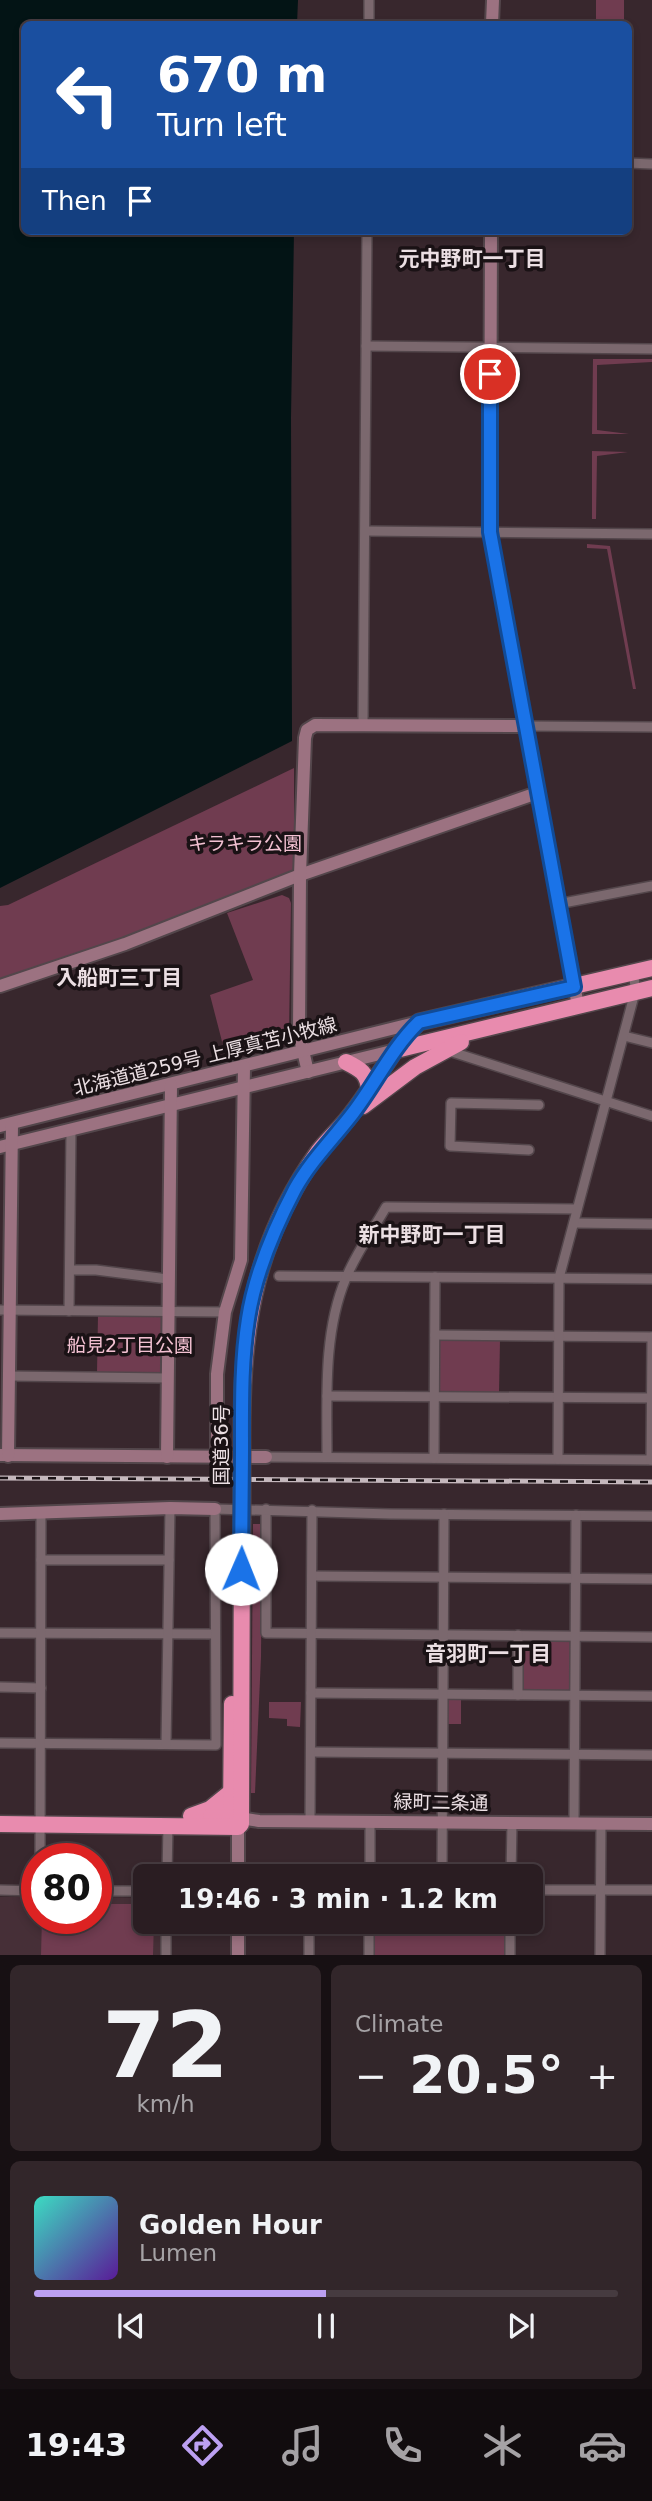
<!DOCTYPE html>
<html lang="en">
<head>
<meta charset="utf-8">
<style>
	:root { --surface:#2a1d22; --page:#32262a; --text:#f1f3f6; --muted:#a5a2a5; --line:#463b40; --accent:#bca0f2 }
	body { margin:0; font-family:"DejaVu Sans","Noto Sans JP",sans-serif; background:var(--page); color:var(--text); height:100vh; display:flex; flex-direction:column; font-size:26px; white-space:nowrap }
	* { box-sizing:border-box; margin:0 }
	p { font-size:23px; color:var(--muted) }
	.icon { flex:none; width:38px; height:38px; fill:none; stroke:currentColor; stroke-width:2; stroke-linecap:round; stroke-linejoin:round }
	.map { position:relative; height:1955px; overflow:hidden }
	.details { display:flex; flex-direction:column; gap:10px; padding:10px; background:#171013; flex:1 }
	.details>* { flex:none }
	.guide { position:absolute; left:21px; top:21px; width:611px; height:214px; border-radius:10px; box-shadow:0 4px 10px #0003,0 0 0 2px var(--line); background:#1a4fa0; color:#fff; overflow:hidden }
	.speed { position:absolute; left:21px; top:1843px; display:flex; gap:14px; font-size:35px; font-weight:700; text-align:center }
	.speed>* { display:grid; place-content:center; width:91px; height:91px; border-radius:50%; background:var(--surface); box-shadow:0 4px 10px #0003,0 0 0 2px var(--line); line-height:1 }
	.speed .limit { border:10px solid #d22; background:#fff; color:#111 }
	.pin { position:absolute; display:grid; place-items:center; width:60px; height:60px; color:#fff; margin:-30px; border:4px solid #fff; border-radius:50%; box-shadow:0 2px 7px #0007 }
	.me { position:absolute; width:77px; margin:-38px; rotate:1deg; stroke-linejoin:round; filter:drop-shadow(0 0 5px #0008) }
	.turn { display:flex; align-items:center; gap:24px; height:147px; padding:0 21px; font-size:32px }
	.turn .icon { width:91px; height:91px; stroke-width:2.5 }
	.turn b { display:block; font-size:49px; line-height:60px }
	.then { display:flex; align-items:center; height:66px; padding:0 21px; background:#0003; gap:14px; font-size:26px }
	.big { font-size:52px; font-weight:800; line-height:1.1 }
	.details .widget { flex:1; display:flex; flex-direction:column; justify-content:center; gap:10px; min-width:0; padding:0 24px; border-radius:10px; background:var(--page) }
	.details .dial { align-items:center; gap:0 }
	.dial b { font-size:91px; line-height:1 }
	.song { display:flex; align-items:center; gap:21px }
	.cover { width:84px; height:84px; border-radius:10px; background:linear-gradient(135deg,hsl(170 70% 55%),hsl(270 70% 35%)) }
	.played { height:7px; border-radius:4px; background:linear-gradient(90deg,var(--accent) 50%,var(--line) 50%) }
	.keys { display:flex; justify-content:space-around; direction:ltr }
	.heat { display:flex; justify-content:space-between; align-items:center; font-size:38px; direction:ltr }
	.details .tiles { flex:1; display:grid; gap:10px; grid-template-columns:1fr 1fr }
	.widget:last-child { grid-column:span 2 }
	.trip { position:absolute; left:133px; top:1864px; width:410px; height:70px; border-radius:10px; background:var(--surface); box-shadow:0 4px 10px #0003,0 0 0 2px var(--line); font-weight:800; line-height:70px; text-align:center }
	.menu { display:flex; height:112px; justify-content:space-around; align-items:center; background:#110c0e; color:var(--muted) }
	.menu .icon { width:49px; height:49px }
	.menu .current { color:var(--accent) }
	.menu b { font-size:32px; color:var(--text) }
	.map>svg:first-child { display:block }
</style>
</head>
<body>
<div class="map">
<svg width="652" height="1955" viewBox="0 0 652 1955">
	<rect width="100%" height="100%" fill="#38272d"/>
	<path fill="#462f37" d="M0 1897H37V1918H96V1897L145 1898V1922H161V1955H0Z"/>
	<g fill="#703c50">
		<rect x="596" y="0" width="28" height="24"/>
		<path d="M593 359H652V362L597 365V430L629 434H592Z"/>
		<path d="M592 451 628 452 597 456 596 519H592Z"/>
		<path d="M587 544 610 546 636 689H633L607 549 587 548Z"/>
		<path d="M294 768V868L289 876 45 967 0 980V906L8 905Z"/>
		<path d="M282 895 289 898 291 903 289 1035 285 1039 225 1053 210 995 253 980 227 913Z"/>
		<path d="M98 1315 162 1317 164 1374 97 1373Z"/>
		<path d="M439 1339 500 1340 499 1393H438Z"/>
		<path d="M253 1524H262L261 1657 255 1793H251Z"/>
		<rect x="522" y="1642" width="49" height="50"/>
		<rect x="447" y="1700" width="14" height="24"/>
		<path d="M269 1702H301L300 1727 287 1726V1719L269 1718Z"/>
		<path d="M96 1904H145V1922H154L153 1955H41L42 1918H96Z"/>
		<rect x="374" y="1922" width="134" height="33"/>
	</g>
	<path fill="#031415" d="M0 0H298L297 24H24V231H294L291 418 292 741 0 888Z"/>
	<g fill="none" stroke-linecap="round" stroke-linejoin="round">
		<defs>
			<g id="street">
				<path d="M369 24V0"/>
				<path d="M628 163 652 164"/>
				<path d="M366 346 652 349"/>
				<path d="M365 531 652 534"/>
				<path d="M363 725 367 231"/>
				<path d="M525 726 652 727"/>
				<path d="M558 904 652 886"/>
				<path d="M624 1036 652 1043"/>
				<path d="M449 1051 652 1116"/>
				<path d="M529 1150 450 1146 451 1103 539 1105"/>
				<path d="M574 1223 652 1224"/>
				<path d="M70 1270H96L168 1279"/>
				<path d="M279 1276 652 1279"/>
				<path d="M0 1310 225 1312"/>
				<path d="M69 1311 71 1131"/>
				<path d="M435 1335 652 1337"/>
				<path d="M9 1376 167 1378"/>
				<path d="M327 1396 651 1398"/>
				<path d="M327 1456C327 1398 323 1332 346 1278 356 1253 373 1230 386 1207L577 1209"/>
				<path d="M266 1457 652 1460"/>
				<path d="M434 1458 435 1277"/>
				<path d="M558 1459 559 1278 635 992 634 973"/>
				<path d="M651 1460 652 1337"/>
				<path d="M266 1509V1633L652 1637"/>
				<path d="M41 1560H169"/>
				<path d="M312 1576 652 1579"/>
				<path d="M0 1633 214 1634"/>
				<path d="M0 1687 41 1688"/>
				<path d="M311 1693 652 1696"/>
				<path d="M518 1695V1635"/>
				<path d="M0 1743 216 1745 215 1509 390 1514 652 1516"/>
				<path d="M166 1744 170 1508"/>
				<path d="M311 1752 652 1755"/>
				<path d="M310 1820 312 1510"/>
				<path d="M574 1823 576 1515"/>
				<path d="M40 1858 41 1512"/>
				<path d="M167 1876 168 1825"/>
				<path d="M370 1876V1821"/>
				<path d="M442 1876 444 1514"/>
				<path d="M511 1876 512 1822"/>
				<path d="M0 1890 37 1891"/>
				<path d="M530 1890H652"/>
				<path d="M96 1891H145"/>
				<path d="M166 1955V1922"/>
				<path d="M309 1955V1922"/>
				<path d="M369 1955V1922"/>
				<path d="M510 1955V1922"/>
				<path d="M600 1955 601 1823"/>
			</g>
			<g id="secondary">
				<path d="M492 24 493 0"/>
				<path d="M491 231 490 532 578 1006"/>
				<path d="M0 986 125 944 300 875 537 793"/>
				<path d="M308 1072 299 1034 300 875 305 738 307 730 315 725 525 726"/>
				<path d="M0 1126 419 1022"/>
				<path d="M0 1147 396 1050"/>
				<path d="M1 1455 266 1457"/>
				<path d="M8 1456 12 1124"/>
				<path d="M167 1457 171 1085"/>
				<path d="M217 1457V1374L225 1312 241 1260 244 1067"/>
				<path d="M0 1514 170 1508 215 1509"/>
				<path d="M233 1817 259 1821 652 1824"/>
				<path d="M233 1820 238 1827V1876"/>
				<path d="M238 1955V1922"/>
			</g>
			<g id="highway">
				<path d="M396 1050 652 988"/>
				<path d="M346 1062C360 1069 368 1073 369 1090"/>
				<path d="M363 1106 415 1067 461 1042"/>
				<path d="M242 1451C241 1337 250 1248 318 1152 329 1138 343 1126 353 1112 376 1083 392 1048 419 1022L652 968"/>
				<path d="M191 1816 210 1809 231 1792"/>
				<path d="M211 1816H231L232 1704"/>
				<path d="M0 1824 238 1827 241 1824 242 1520"/>
			</g>
		</defs>
		<use href="#street" stroke="#53464b" stroke-width="12"/>
		<use href="#secondary" stroke="#53464b" stroke-width="16"/>
		<use href="#highway" stroke="#53464b" stroke-width="19"/>
		<use href="#street" stroke="#7b686e" stroke-width="9"/>
		<use href="#secondary" stroke="#9c7281" stroke-width="12"/>
		<use href="#highway" stroke="#e88bae" stroke-width="16"/>
		<defs>
			<path id="rail" d="M0 1478 652 1482"/>
		</defs>
		<use href="#rail" stroke="#c5b8bd" stroke-width="5"/>
		<use href="#rail" stroke="#1a1215" stroke-width="2.5" stroke-dasharray="8" stroke-linecap="butt"/>
		<defs>
			<path id="highway-bridge" d="M242 1520V1451"/>
		</defs>
		<use href="#highway-bridge" stroke="#53464b" stroke-width="19" stroke-linecap="butt"/>
		<use href="#highway-bridge" stroke="#e88bae" stroke-width="16"/>
	</g>
	<g fill="none" stroke-linecap="round" stroke-linejoin="round">
		<defs>
			<path id="route" d="M241 1569C241 1530 242 1491 242 1452 242 1407 241 1363 248 1319 255 1273 274 1229 295 1189 311 1160 334 1138 353 1113 376 1083 392 1048 419 1022L574 987 490 532V374"/>
		</defs>
		<use href="#route" stroke="#114b97" stroke-width="18"/>
		<use href="#route" stroke="#1a73e8" stroke-width="12"/>
	</g>
	<g text-anchor="middle" dominant-baseline="central" stroke-width="7" stroke-linejoin="round" paint-order="stroke">
		<g font-size="19" fill="#f3c1d2" stroke="#1a1215">
			<text x="245" y="843">キラキラ公園</text>
			<text x="130" y="1345">船見2丁目公園</text>
		</g>
		<g font-size="19" fill="#ebdfe3" stroke="#1a1215">
			<text transform="translate(205 1056) rotate(-14)">北海道道259号 上厚真苫小牧線</text>
			<text transform="translate(221 1445) rotate(-90)">国道36号</text>
			<text transform="translate(441 1802) rotate(1)">緑町二条通</text>
		</g>
		<g font-size="21" font-weight="bold" fill="#ebdfe3" stroke="#1a1215">
			<text x="472" y="259">元中野町一丁目</text>
			<text x="119" y="978">入船町三丁目</text>
			<text x="432" y="1235">新中野町一丁目</text>
			<text x="488" y="1654">音羽町一丁目</text>
		</g>
	</g>
</svg>
<div class="speed"><div class="limit">80</div></div>
<div class="pin" style="left:490px;top:374px;background:#d93025"><svg class="icon" aria-label="arrive" viewBox="0 0 24 24"><path d="M6 21V4h12l-3 4 3 4H6"/></svg></div>
<svg class="me" style="left:241px;top:1569px" viewBox="-20 -20 40 40"><circle r="19" fill="#fff"/><path d="M0-13L10 11 0 6-10 11z" fill="#1a73e8"/></svg>
<div class="trip">19:46 · 3 min · 1.2 km</div>
<div class="guide">
<div class="turn"><svg class="icon" aria-label="left" viewBox="0 0 24 24"><path d="M17 20v-9H6M10 6l-5 5 5 5"/></svg><div><b>670 m</b>Turn left</div></div>
<div class="then">Then<svg class="icon" aria-label="arrive" viewBox="0 0 24 24"><path d="M6 21V4h12l-3 4 3 4H6"/></svg></div>
</div>
</div>
<section class="details">
<div class="tiles">
<div class="widget dial"><b>72</b><p>km/h</p></div>
<div class="widget"><p>Climate</p>
<div class="heat"><a>−</a><b class="big">20.5°</b><a>+</a></div>
</div>
<div class="widget">
<div class="song"><i class="cover"></i><div><b>Golden Hour</b><p>Lumen</p></div></div>
<div class="played"></div>
<div class="keys"><svg class="icon" aria-label="previous" viewBox="0 0 24 24"><path d="M18 5L8 12l10 7zM5 5v14"/></svg><svg class="icon" aria-label="pause" viewBox="0 0 24 24"><path d="M8 5v14M16 5v14"/></svg><svg class="icon" aria-label="next" viewBox="0 0 24 24"><path d="M6 5l10 7-10 7zM19 5v14"/></svg></div>
</div>
</div>
</section>
<nav class="menu">
<b>19:43</b>
<svg class="icon current" aria-label="directions" viewBox="0 0 24 24"><path d="M12 3l9 9-9 9-9-9zM9 14v-3h6M13 9l2 2-2 2"/></svg>
<svg class="icon" aria-label="music" viewBox="0 0 24 24"><path d="M9 18V5l10-2v13"/><circle cx="6" cy="18" r="3"/><circle cx="16" cy="16" r="3"/></svg>
<svg class="icon" aria-label="phone" viewBox="0 0 24 24"><path d="M5 4h4l2 5-3 2q2 4 5 5l2-3 5 2v4C11 20 4 13 5 4z"/></svg>
<svg class="icon" aria-label="climate" viewBox="0 0 24 24"><path d="M12 3v18M4 7l16 10M4 17L20 7"/></svg>
<svg class="icon" aria-label="car" viewBox="0 0 24 24"><path d="M5 17H2v-5l4-1 3-4h7l3 4 3 1v5h-3M9 17h6M6 11h13"/><circle cx="7" cy="17" r="2"/><circle cx="17" cy="17" r="2"/></svg>
</nav>
</body>
</html>
